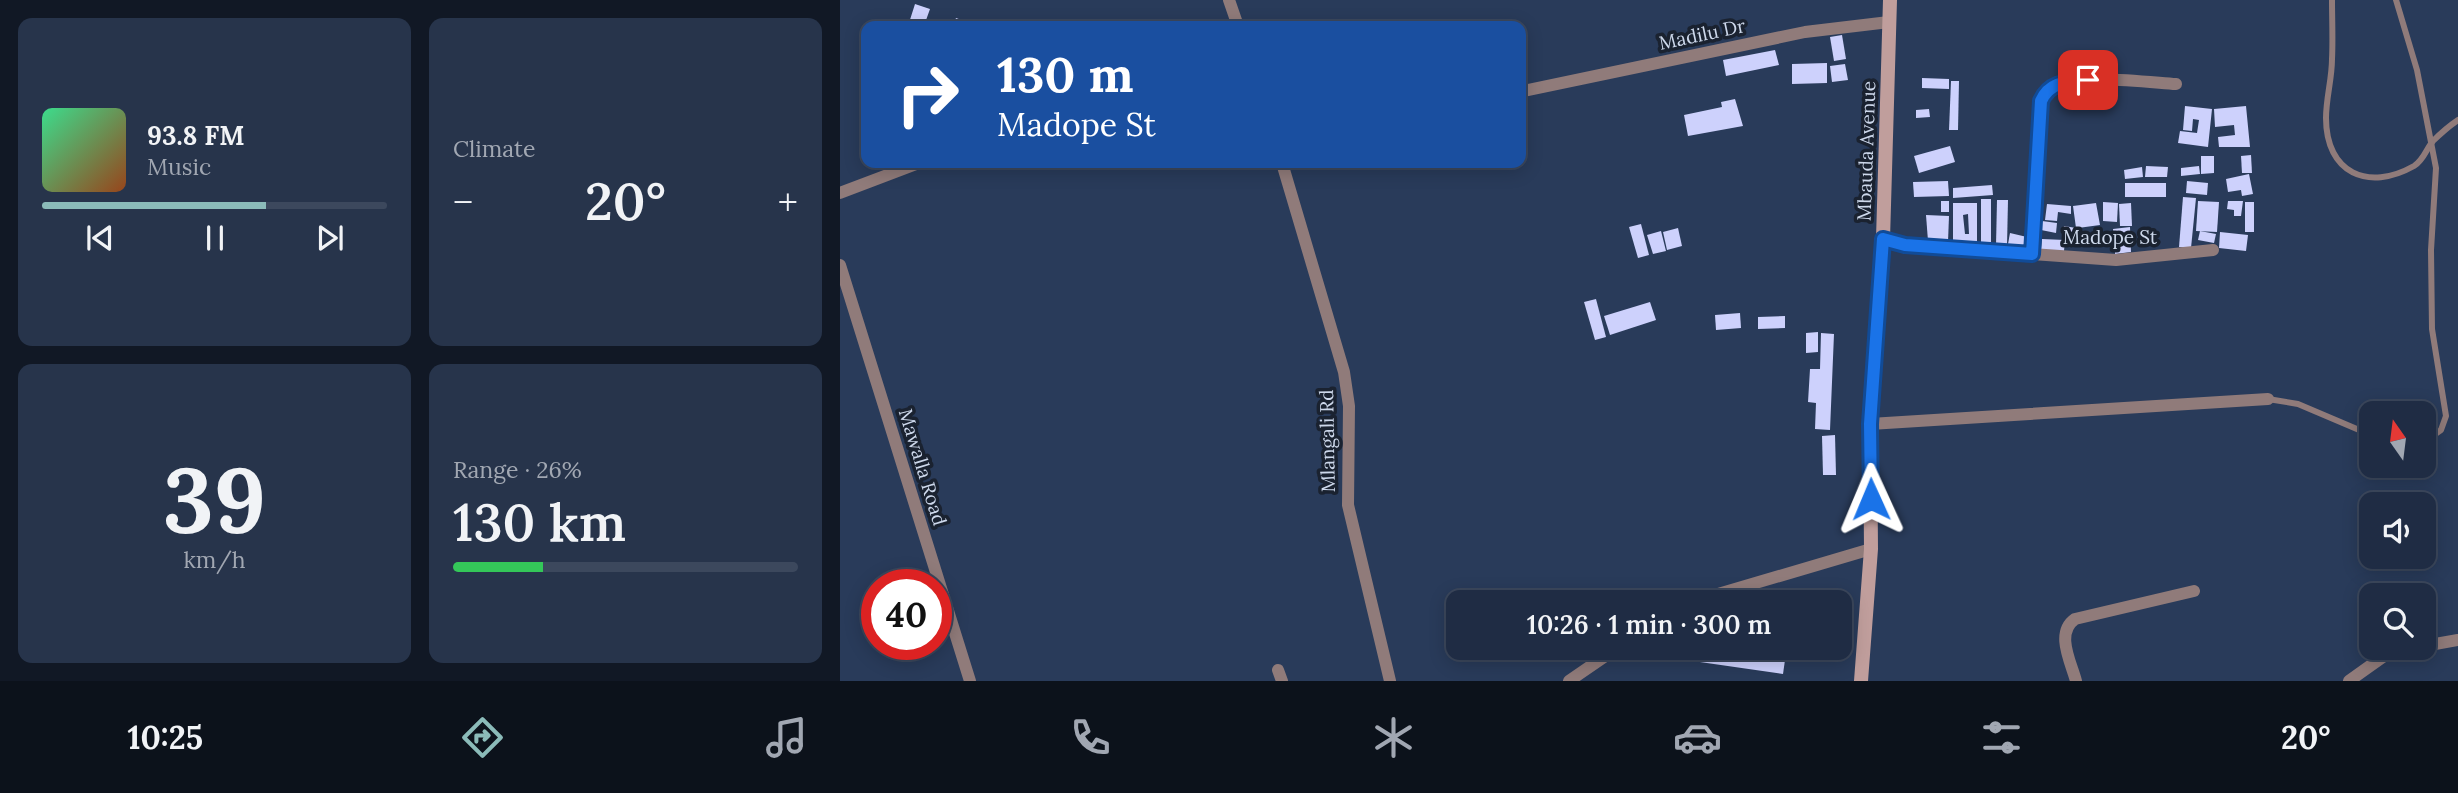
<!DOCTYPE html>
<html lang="en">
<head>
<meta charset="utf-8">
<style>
	:root { --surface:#1f2c44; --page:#27344b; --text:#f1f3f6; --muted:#a1a7b2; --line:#3c485d; --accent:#8bbbb9 }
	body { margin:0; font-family:Lora,serif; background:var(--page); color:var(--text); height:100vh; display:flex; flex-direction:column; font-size:26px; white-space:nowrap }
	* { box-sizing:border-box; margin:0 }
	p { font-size:23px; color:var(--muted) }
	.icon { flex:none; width:38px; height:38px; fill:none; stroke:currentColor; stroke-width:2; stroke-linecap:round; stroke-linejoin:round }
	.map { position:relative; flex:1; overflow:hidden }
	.drawer { display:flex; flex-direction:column; gap:18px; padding:18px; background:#111825; width:840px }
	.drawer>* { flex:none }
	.hud { position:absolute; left:21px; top:21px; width:665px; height:147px; border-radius:14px; box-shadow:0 4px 18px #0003,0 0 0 2px var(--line); background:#1a4fa0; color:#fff; overflow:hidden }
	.needle { width:46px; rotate:346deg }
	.tools { position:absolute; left:1519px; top:401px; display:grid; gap:14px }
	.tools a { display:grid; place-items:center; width:77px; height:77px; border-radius:14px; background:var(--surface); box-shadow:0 4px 18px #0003,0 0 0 2px var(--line); font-size:35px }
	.speed { position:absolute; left:21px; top:569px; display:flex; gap:14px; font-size:35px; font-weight:700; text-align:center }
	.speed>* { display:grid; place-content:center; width:91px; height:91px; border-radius:50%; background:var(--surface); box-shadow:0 4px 18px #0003,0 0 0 2px var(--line); line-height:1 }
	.speed .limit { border:10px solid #d22; background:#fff; color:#111 }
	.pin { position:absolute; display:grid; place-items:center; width:60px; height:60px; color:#fff; margin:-30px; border-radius:14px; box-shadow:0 4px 10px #0006 }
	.me { position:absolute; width:77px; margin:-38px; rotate:359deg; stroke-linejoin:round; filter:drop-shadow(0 0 5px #0008) }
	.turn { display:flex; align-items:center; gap:24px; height:147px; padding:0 21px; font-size:32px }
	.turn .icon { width:91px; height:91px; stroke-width:2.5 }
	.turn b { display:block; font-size:49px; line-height:60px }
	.big { font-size:52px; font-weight:600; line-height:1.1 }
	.drawer .card { flex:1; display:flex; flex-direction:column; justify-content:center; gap:10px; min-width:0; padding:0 24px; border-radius:14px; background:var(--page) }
	.drawer .dial { align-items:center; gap:0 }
	.dial b { font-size:91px; line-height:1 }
	.song { display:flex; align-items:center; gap:21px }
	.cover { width:84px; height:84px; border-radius:10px; background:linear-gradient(135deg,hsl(150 70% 55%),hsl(20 70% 35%)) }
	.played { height:7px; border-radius:4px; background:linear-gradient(90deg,var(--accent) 65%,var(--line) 65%) }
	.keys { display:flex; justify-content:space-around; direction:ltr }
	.heat { display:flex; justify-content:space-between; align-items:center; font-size:38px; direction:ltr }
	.charge { height:10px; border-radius:5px; background:linear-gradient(90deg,#34c759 26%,var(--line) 0) }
	.drawer .tiles { flex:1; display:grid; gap:18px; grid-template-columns:repeat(2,1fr) }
	.trip { position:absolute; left:606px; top:590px; width:406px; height:70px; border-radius:14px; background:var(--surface); box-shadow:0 4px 18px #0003,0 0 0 2px var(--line); font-weight:600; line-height:70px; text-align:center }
	.tab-bar { display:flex; height:112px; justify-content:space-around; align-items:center; background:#0c121b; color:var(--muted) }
	.tab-bar .icon { width:49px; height:49px }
	.tab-bar .on { color:var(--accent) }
	.tab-bar b { font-size:32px; color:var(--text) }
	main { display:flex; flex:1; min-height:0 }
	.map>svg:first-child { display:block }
</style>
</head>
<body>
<main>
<section class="drawer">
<div class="tiles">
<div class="card">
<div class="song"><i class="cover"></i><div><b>93.8 FM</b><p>Music</p></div></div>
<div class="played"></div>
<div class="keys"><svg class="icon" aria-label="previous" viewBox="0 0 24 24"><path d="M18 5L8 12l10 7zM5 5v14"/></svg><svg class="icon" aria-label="pause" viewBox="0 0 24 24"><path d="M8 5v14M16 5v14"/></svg><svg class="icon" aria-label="next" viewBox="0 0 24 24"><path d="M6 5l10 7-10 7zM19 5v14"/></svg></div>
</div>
<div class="card"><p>Climate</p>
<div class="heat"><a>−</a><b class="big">20°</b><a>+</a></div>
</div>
<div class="card dial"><b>39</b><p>km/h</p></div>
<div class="card"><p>Range · 26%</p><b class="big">130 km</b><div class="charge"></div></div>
</div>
</section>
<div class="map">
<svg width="1618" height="681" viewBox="0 0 1618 681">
	<rect width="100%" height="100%" fill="#293b5a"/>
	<g fill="#cdd1fc" fill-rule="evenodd">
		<path d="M75 4 90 9 85 23 92 26H68Z"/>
		<path d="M116 18 138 26H113Z"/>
		<path d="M1002 35 1006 59 994 61 990 37Z"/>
		<path d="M935 50 939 65 886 76 883 60Z"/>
		<path d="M987 63V83L952 84V64Z"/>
		<path d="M1005 64 1008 80 992 82 990 66Z"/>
		<path d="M1082 78 1109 79V89L1082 88Z"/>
		<path d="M1111 81H1119L1118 130H1109Z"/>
		<path d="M895 99 903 126 848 136 844 115 882 107 881 102Z"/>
		<path d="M1345 106 1372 109 1368 147 1338 143 1340 131 1357 133 1359 120 1353 119 1352 131 1343 130Z"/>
		<path d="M1406 106 1410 147H1379L1378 137 1395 135 1394 125 1375 127 1374 109Z"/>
		<path d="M1089 109 1090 117 1076 118V110Z"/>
		<path d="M1110 146 1115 162 1079 173 1074 156Z"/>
		<path d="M1411 155 1412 173H1402L1401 156Z"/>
		<path d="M1361 156H1374V173L1361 174Z"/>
		<path d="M1306 166 1328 167 1327 177H1305Z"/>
		<path d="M1359 166 1360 174 1341 176V168Z"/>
		<path d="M1302 167 1303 177 1285 179 1284 170Z"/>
		<path d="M1409 174 1413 194 1402 196 1401 190 1388 192 1386 179Z"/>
		<path d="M1108 181 1109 196 1074 197 1073 182Z"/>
		<path d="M1347 181 1368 183 1367 195 1346 193Z"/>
		<rect x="1285" y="183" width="41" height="14"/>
		<path d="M1152 185 1153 195 1113 198V188Z"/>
		<path d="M1343 197 1356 198 1351 248 1339 247Z"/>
		<rect x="1141" y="199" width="10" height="43"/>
		<path d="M1157 200H1168L1167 246H1156Z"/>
		<rect x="1101" y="201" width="8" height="11"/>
		<path d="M1358 201 1379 202 1377 232 1356 231Z"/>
		<path d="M1388 201H1403L1401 216H1394V210L1387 209Z"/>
		<path d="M1263 202 1278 203 1277 222 1263 221Z"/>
		<rect x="1405" y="202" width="9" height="30"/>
		<path d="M1113 203H1137V244L1113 245ZM1128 214 1129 234H1125L1123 215Z"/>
		<path d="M1256 203 1260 225 1238 228 1237 237 1222 235 1224 226 1236 228 1233 206Z"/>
		<path d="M1291 203 1292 226H1280L1279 204Z"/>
		<path d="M1207 204 1231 206V214L1218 212 1217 221 1205 220Z"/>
		<path d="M1086 215 1109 216 1108 242 1088 241Z"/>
		<path d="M1202 221 1217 223 1216 233 1201 230Z"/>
		<path d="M801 224 809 255 798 258 789 227Z"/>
		<path d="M1290 227 1291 252 1275 254V246L1283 245 1282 241 1274 242 1273 229Z"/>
		<path d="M838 228 842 246 827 250 823 232Z"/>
		<path d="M821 231 826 251 813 254 807 235Z"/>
		<path d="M1360 231 1376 234 1374 243 1358 240Z"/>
		<path d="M1380 232 1408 235 1406 251 1379 248Z"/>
		<path d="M1170 233 1187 237 1185 248 1168 244Z"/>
		<path d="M1202 239 1225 240 1224 251 1201 250Z"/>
		<path d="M756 299 766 337 755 340 744 302Z"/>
		<path d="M810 302 816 320 770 335 764 316Z"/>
		<path d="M900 313 901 328 876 330 875 315Z"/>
		<path d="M945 316V328L918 329V317Z"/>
		<path d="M978 332V352L966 353V333Z"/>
		<path d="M981 333 994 334 990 430 975 429 976 403 968 402 970 369H980Z"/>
		<path d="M995 435 996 475H983L982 436Z"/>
		<path d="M966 596 986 597V602H966Z"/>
		<path d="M840 648H906L946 653 943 674 839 659Z"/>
		<path d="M964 648H983V655L963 654Z"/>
	</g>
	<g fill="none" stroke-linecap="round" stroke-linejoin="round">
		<g stroke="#907b7a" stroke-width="6">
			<path d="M1492 0C1492 20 1493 40 1492 59 1492 79 1486 98 1486 118 1486 173 1528 192 1574 166 1584 160 1586 149 1593 141 1601 133 1609 126 1618 120"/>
			<path d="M1556 0 1577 70 1596 168 1591 250 1592 329 1606 416 1601 430 1584 442"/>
			<path d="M1428 399 1458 404 1531 435"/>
		</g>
		<g stroke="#907b7a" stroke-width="12">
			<path d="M389 0 398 26"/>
			<path d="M684 91 965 32 1049 22"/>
			<path d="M442 163 504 372 509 406 508 505 550 681"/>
			<path d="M0 193 79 163"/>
			<path d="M1043 239 1065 245 1276 260 1373 250"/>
			<path d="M1192 254 1201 101C1204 94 1208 88 1215 84 1240 74 1307 82 1336 84"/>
			<path d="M0 265 130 681"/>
			<path d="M1030 424 1428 399"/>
			<path d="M851 602 1031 549"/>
			<path d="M1584 646 1618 640"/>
			<path d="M438 670 442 681"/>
			<path d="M729 681 777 648"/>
			<path d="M1236 681C1231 662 1215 633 1235 619L1354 591"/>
			<path d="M1509 681 1544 656 1577 648"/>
		</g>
		<path stroke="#c09e9c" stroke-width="14" d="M1021 681 1031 549 1030 424 1043 239 1050 0"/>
	</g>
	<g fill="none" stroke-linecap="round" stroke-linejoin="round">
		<defs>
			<path id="route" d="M1031 499 1030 424 1043 239 1065 245 1192 254 1201 101C1210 81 1228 82 1248 80"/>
		</defs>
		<use href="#route" stroke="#114b97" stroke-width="18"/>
		<use href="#route" stroke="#1a73e8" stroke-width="12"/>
	</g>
	<g text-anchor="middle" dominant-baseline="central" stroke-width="7" stroke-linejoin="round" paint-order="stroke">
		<g font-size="19" fill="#cdd8eb" stroke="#1a2230">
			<text transform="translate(862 34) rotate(-12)">Madilu Dr</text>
			<text transform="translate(1026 151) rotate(-88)">Mbauda Avenue</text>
			<text x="1270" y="237">Madope St</text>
			<text transform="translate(487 441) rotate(-91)">Mlangali Rd</text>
			<text transform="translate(83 467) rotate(73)">Mawalla Road</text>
		</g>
	</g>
</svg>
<div class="tools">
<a><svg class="needle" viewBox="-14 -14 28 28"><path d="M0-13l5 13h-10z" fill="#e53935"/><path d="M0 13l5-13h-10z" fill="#a1a7b2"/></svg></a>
<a><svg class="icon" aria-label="sound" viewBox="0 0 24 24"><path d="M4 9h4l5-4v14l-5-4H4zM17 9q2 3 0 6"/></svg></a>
<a><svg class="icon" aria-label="search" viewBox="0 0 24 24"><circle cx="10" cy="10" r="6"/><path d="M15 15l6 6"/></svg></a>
</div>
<div class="speed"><div class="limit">40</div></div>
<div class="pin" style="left:1248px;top:80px;background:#d93025"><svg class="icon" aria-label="arrive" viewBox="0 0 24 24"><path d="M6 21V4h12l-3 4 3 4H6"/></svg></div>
<svg class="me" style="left:1031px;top:499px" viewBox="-20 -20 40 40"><path d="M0-17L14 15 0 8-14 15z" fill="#1a73e8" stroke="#fff" stroke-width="4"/></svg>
<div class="trip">10:26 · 1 min · 300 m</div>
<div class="hud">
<div class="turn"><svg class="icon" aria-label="right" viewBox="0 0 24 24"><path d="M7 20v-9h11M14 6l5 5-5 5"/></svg><div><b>130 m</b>Madope St</div></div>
</div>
</div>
</main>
<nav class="tab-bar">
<b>10:25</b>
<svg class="icon on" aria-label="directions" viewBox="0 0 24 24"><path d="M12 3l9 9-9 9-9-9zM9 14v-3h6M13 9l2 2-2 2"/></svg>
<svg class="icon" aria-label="music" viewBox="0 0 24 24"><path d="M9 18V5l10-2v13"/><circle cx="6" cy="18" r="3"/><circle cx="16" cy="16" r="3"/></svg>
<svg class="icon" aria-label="phone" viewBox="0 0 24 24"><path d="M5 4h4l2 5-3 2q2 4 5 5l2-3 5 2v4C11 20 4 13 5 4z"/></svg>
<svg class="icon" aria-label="climate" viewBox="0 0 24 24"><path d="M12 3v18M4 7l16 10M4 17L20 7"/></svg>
<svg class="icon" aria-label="car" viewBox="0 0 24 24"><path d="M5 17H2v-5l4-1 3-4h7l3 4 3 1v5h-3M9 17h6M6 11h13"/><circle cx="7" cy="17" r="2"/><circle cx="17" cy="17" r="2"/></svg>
<svg class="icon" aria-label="filters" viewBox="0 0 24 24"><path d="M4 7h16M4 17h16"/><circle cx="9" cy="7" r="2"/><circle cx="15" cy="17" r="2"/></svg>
<b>20°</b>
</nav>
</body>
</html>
